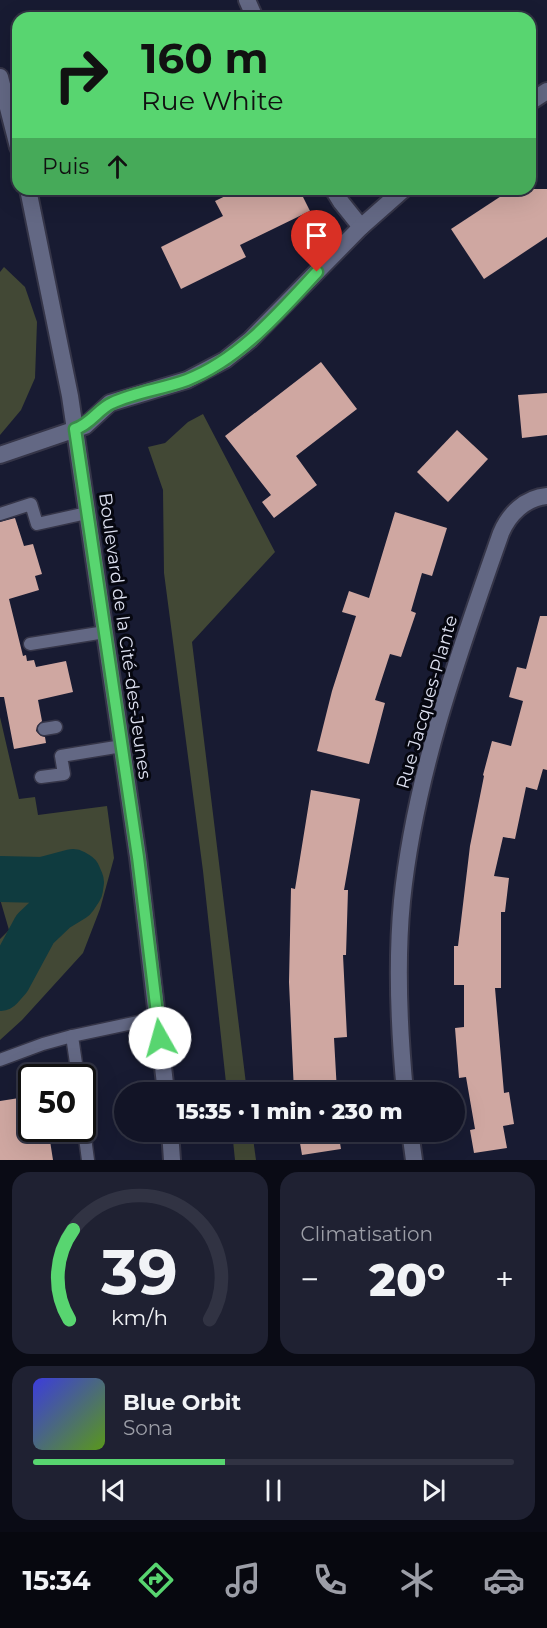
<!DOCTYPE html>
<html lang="fr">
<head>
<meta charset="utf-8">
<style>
	:root { --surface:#121426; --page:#1f2132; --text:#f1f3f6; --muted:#9c9ea7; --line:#313343; --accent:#58d570 }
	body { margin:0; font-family:Montserrat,sans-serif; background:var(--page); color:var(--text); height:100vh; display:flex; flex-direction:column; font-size:22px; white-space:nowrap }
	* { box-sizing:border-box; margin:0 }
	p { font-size:20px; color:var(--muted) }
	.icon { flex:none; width:33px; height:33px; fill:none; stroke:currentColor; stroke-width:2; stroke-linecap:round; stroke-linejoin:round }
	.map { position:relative; height:1160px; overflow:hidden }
	.drawer { display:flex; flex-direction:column; gap:12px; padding:12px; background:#0a0b15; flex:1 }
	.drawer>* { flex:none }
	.banner { position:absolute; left:12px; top:12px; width:524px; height:183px; border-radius:18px; box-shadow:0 6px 24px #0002,0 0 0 2px var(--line); background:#58d570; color:#111; overflow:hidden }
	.speed { position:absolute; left:18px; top:1064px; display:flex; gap:12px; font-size:30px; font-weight:700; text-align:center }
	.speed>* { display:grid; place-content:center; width:78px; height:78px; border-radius:50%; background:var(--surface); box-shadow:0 6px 24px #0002,0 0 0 2px var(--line); line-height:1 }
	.speed .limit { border:3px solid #111; border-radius:9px; background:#fff; color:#111 }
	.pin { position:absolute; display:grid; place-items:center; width:51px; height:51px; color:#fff; margin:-62px -26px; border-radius:50% 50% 50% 0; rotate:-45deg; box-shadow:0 0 6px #0007 }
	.pin .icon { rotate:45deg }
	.me { position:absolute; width:66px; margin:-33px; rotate:353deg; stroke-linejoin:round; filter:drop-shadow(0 0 4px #0008) }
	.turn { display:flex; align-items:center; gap:21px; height:126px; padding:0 30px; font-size:27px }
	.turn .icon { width:78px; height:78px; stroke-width:2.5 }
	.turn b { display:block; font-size:42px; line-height:51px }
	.then { display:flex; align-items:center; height:57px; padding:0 30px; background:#0003; gap:12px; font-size:22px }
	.big { font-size:45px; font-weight:800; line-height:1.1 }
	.drawer .tile { flex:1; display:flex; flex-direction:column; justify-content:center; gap:9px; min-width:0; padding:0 21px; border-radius:18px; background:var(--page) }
	.drawer .dial { align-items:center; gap:0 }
	.dial svg { height:156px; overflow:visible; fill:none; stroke:var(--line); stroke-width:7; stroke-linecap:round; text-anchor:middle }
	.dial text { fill:var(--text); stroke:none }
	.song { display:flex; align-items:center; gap:18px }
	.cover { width:72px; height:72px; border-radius:9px; background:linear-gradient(135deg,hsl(240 70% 55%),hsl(90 70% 35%)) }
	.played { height:6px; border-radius:3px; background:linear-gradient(90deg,var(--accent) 40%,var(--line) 40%) }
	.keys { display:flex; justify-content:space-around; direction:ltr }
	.heat { display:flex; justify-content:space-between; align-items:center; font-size:33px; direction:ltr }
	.drawer .tiles { flex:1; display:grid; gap:12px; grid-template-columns:1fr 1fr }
	.tile:last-child { grid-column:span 2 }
	.trip { position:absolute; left:114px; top:1082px; width:351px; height:60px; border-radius:30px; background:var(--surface); box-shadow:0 6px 24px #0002,0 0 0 2px var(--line); font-weight:800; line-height:60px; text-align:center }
	.dock { display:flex; height:96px; justify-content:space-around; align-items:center; background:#07080f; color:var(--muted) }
	.dock .icon { width:42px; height:42px }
	.dock .current { color:var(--accent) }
	.dock b { font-size:27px; color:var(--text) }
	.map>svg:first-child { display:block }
</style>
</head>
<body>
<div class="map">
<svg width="547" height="1160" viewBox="0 0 547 1160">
	<rect width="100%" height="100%" fill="#181b32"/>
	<g fill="#424835">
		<path d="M4 267 25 287 37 322 35 378 21 410 0 435V272Z"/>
		<path d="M203 414 275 552 192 642 247 1092H227L203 871 164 573 163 490 148 447 165 443 188 422Z"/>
		<path d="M0 717 19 799 35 797 38 815 107 806 114 858 100 909 83 953 22 1020 0 1040V939L9 930 0 899Z"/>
		<path d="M232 1131H252L256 1160H235Z"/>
	</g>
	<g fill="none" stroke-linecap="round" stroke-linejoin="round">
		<path stroke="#0f3b3f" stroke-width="46" d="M0 879 43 880 73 872 78 875 81 882 80 889 74 898 56 909 35 929 8 979 0 988"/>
	</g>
	<g fill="#cfa7a1">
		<path d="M240 189H299L310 211 240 245 246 257 181 289 161 247 223 216 215 201Z"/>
		<path d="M512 189H547V237L484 279 451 229Z"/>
		<path d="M321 362 357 409 296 456 317 485 274 518 262 502 271 495 225 436Z"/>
		<path d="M547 393V435L522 438 518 395Z"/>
		<path d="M457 430 488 459 448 502 417 472Z"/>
		<path d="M395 512 447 528 432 576 422 573 411 611 416 613 401 657 390 654 375 700 385 703 369 764 317 751 332 691 356 616 342 612 349 591 369 598Z"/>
		<path d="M15 518 24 546 33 544 42 574 35 576 39 590 9 599 23 656 26 655 27 661 34 660 36 667 66 661 73 692 38 700 42 721 37 726 36 731 41 736 45 737 46 743 14 749 4 697H0V522Z"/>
		<path d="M540 616H547V770L543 769 537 790 526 787 515 839 503 837 494 876 509 878 505 912H501V988H495L504 1093 509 1092 514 1124 503 1126 507 1148 474 1153 470 1130 475 1129 466 1077 459 1078 455 1028 464 1027V985H454V946H458L470 846 484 776 483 775 492 741 511 746 523 701 509 697 517 667 526 669Z"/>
		<path d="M311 790 360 799 344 890H348L346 955H343L347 1037 334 1038 337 1092H294L289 982 291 888 295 889Z"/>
		<path d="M32 1096V1128H48L53 1160H0V1101Z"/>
		<path d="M298 1131H338L341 1149 302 1155Z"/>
	</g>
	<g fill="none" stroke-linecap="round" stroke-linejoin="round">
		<defs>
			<g id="service">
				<path d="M0 514 31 504 37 524 87 513"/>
				<path d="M30 644 105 632"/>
				<path d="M44 729 56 727"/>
				<path d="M41 777 64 774 61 756 122 746"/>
				<path d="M0 1060 43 1044 72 1036"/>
				<path d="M78 1077 72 1036 157 1018"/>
				<path d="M82 1115 88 1160"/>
			</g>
			<g id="minor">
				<path d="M247 0 255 18"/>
				<path d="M530 102 547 91"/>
				<path d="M333 189 341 202 361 227"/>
				<path d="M0 455 85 426 110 403 187 380 225 360 250 340 361 227 404 189"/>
				<path d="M405 1092C399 1029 396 964 402 901 415 774 459 653 501 533 509 514 525 498 547 496"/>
				<path d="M410 1131 414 1160"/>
			</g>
			<g id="secondary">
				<path d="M0 77 18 147"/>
				<path d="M28 189 70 396 138 857 166 1092"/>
				<path d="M170 1131 172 1160"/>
			</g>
		</defs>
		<use href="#service" stroke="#353548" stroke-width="15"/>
		<use href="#minor" stroke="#353548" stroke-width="20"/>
		<use href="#secondary" stroke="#353548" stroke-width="20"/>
		<use href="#service" stroke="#636884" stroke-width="12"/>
		<use href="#minor" stroke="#636884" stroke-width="16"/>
		<use href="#secondary" stroke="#636884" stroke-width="16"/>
	</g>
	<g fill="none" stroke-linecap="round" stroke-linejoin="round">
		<defs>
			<path id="route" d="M160 1038 138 857 75 429C91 424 98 409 112 403 135 392 163 389 187 380 240 359 279 313 317 272"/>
		</defs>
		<use href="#route" stroke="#398a49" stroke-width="15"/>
		<use href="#route" stroke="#58d570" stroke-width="10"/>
	</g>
	<g text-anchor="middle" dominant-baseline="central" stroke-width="6" stroke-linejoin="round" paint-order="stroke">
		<g font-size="18" fill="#dde0f0" stroke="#060710">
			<text transform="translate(125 636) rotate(82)">Boulevard de la Cité-des-Jeunes</text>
			<text transform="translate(427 702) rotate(-74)">Rue Jacques-Plante</text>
		</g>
	</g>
</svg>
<div class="speed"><div class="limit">50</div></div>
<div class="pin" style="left:317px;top:272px;background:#d93025"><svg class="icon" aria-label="arrive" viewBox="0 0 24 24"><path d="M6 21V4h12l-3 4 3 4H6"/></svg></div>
<svg class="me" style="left:160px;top:1038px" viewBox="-20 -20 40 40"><circle r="19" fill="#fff"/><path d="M0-13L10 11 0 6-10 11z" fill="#58d570"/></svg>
<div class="trip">15:35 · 1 min · 230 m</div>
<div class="banner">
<div class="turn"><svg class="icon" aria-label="right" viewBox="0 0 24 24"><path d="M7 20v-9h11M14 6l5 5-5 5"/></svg><div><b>160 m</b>Rue White</div></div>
<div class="then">Puis<svg class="icon" aria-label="ahead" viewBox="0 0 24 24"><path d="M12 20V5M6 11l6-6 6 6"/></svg></div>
</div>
</div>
<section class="drawer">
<div class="tiles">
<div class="tile dial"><svg viewBox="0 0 100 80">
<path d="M14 69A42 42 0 1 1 86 69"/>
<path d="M14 69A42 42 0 0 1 16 23" stroke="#58d570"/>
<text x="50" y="56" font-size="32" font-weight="700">39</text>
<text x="50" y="72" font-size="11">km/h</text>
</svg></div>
<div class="tile"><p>Climatisation</p>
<div class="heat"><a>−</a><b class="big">20°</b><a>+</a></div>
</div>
<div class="tile">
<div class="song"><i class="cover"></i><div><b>Blue Orbit</b><p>Sona</p></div></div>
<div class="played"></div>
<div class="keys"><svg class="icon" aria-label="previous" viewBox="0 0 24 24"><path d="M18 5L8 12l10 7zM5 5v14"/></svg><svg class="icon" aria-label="pause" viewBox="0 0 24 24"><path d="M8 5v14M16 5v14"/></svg><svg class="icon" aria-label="next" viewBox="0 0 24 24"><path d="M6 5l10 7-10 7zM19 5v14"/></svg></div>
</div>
</div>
</section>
<nav class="dock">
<b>15:34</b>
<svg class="icon current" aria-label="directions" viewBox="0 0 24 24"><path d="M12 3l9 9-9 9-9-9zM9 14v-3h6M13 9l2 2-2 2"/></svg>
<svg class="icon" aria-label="music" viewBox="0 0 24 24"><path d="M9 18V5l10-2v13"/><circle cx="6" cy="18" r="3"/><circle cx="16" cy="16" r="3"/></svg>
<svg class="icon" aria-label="phone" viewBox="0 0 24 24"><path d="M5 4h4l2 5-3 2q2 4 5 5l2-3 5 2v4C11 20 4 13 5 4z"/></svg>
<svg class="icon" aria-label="climate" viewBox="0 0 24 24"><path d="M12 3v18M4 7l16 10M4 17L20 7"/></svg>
<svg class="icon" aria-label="car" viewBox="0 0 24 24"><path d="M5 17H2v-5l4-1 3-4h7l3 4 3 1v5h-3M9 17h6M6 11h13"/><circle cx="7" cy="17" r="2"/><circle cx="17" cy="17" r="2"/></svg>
</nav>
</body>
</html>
